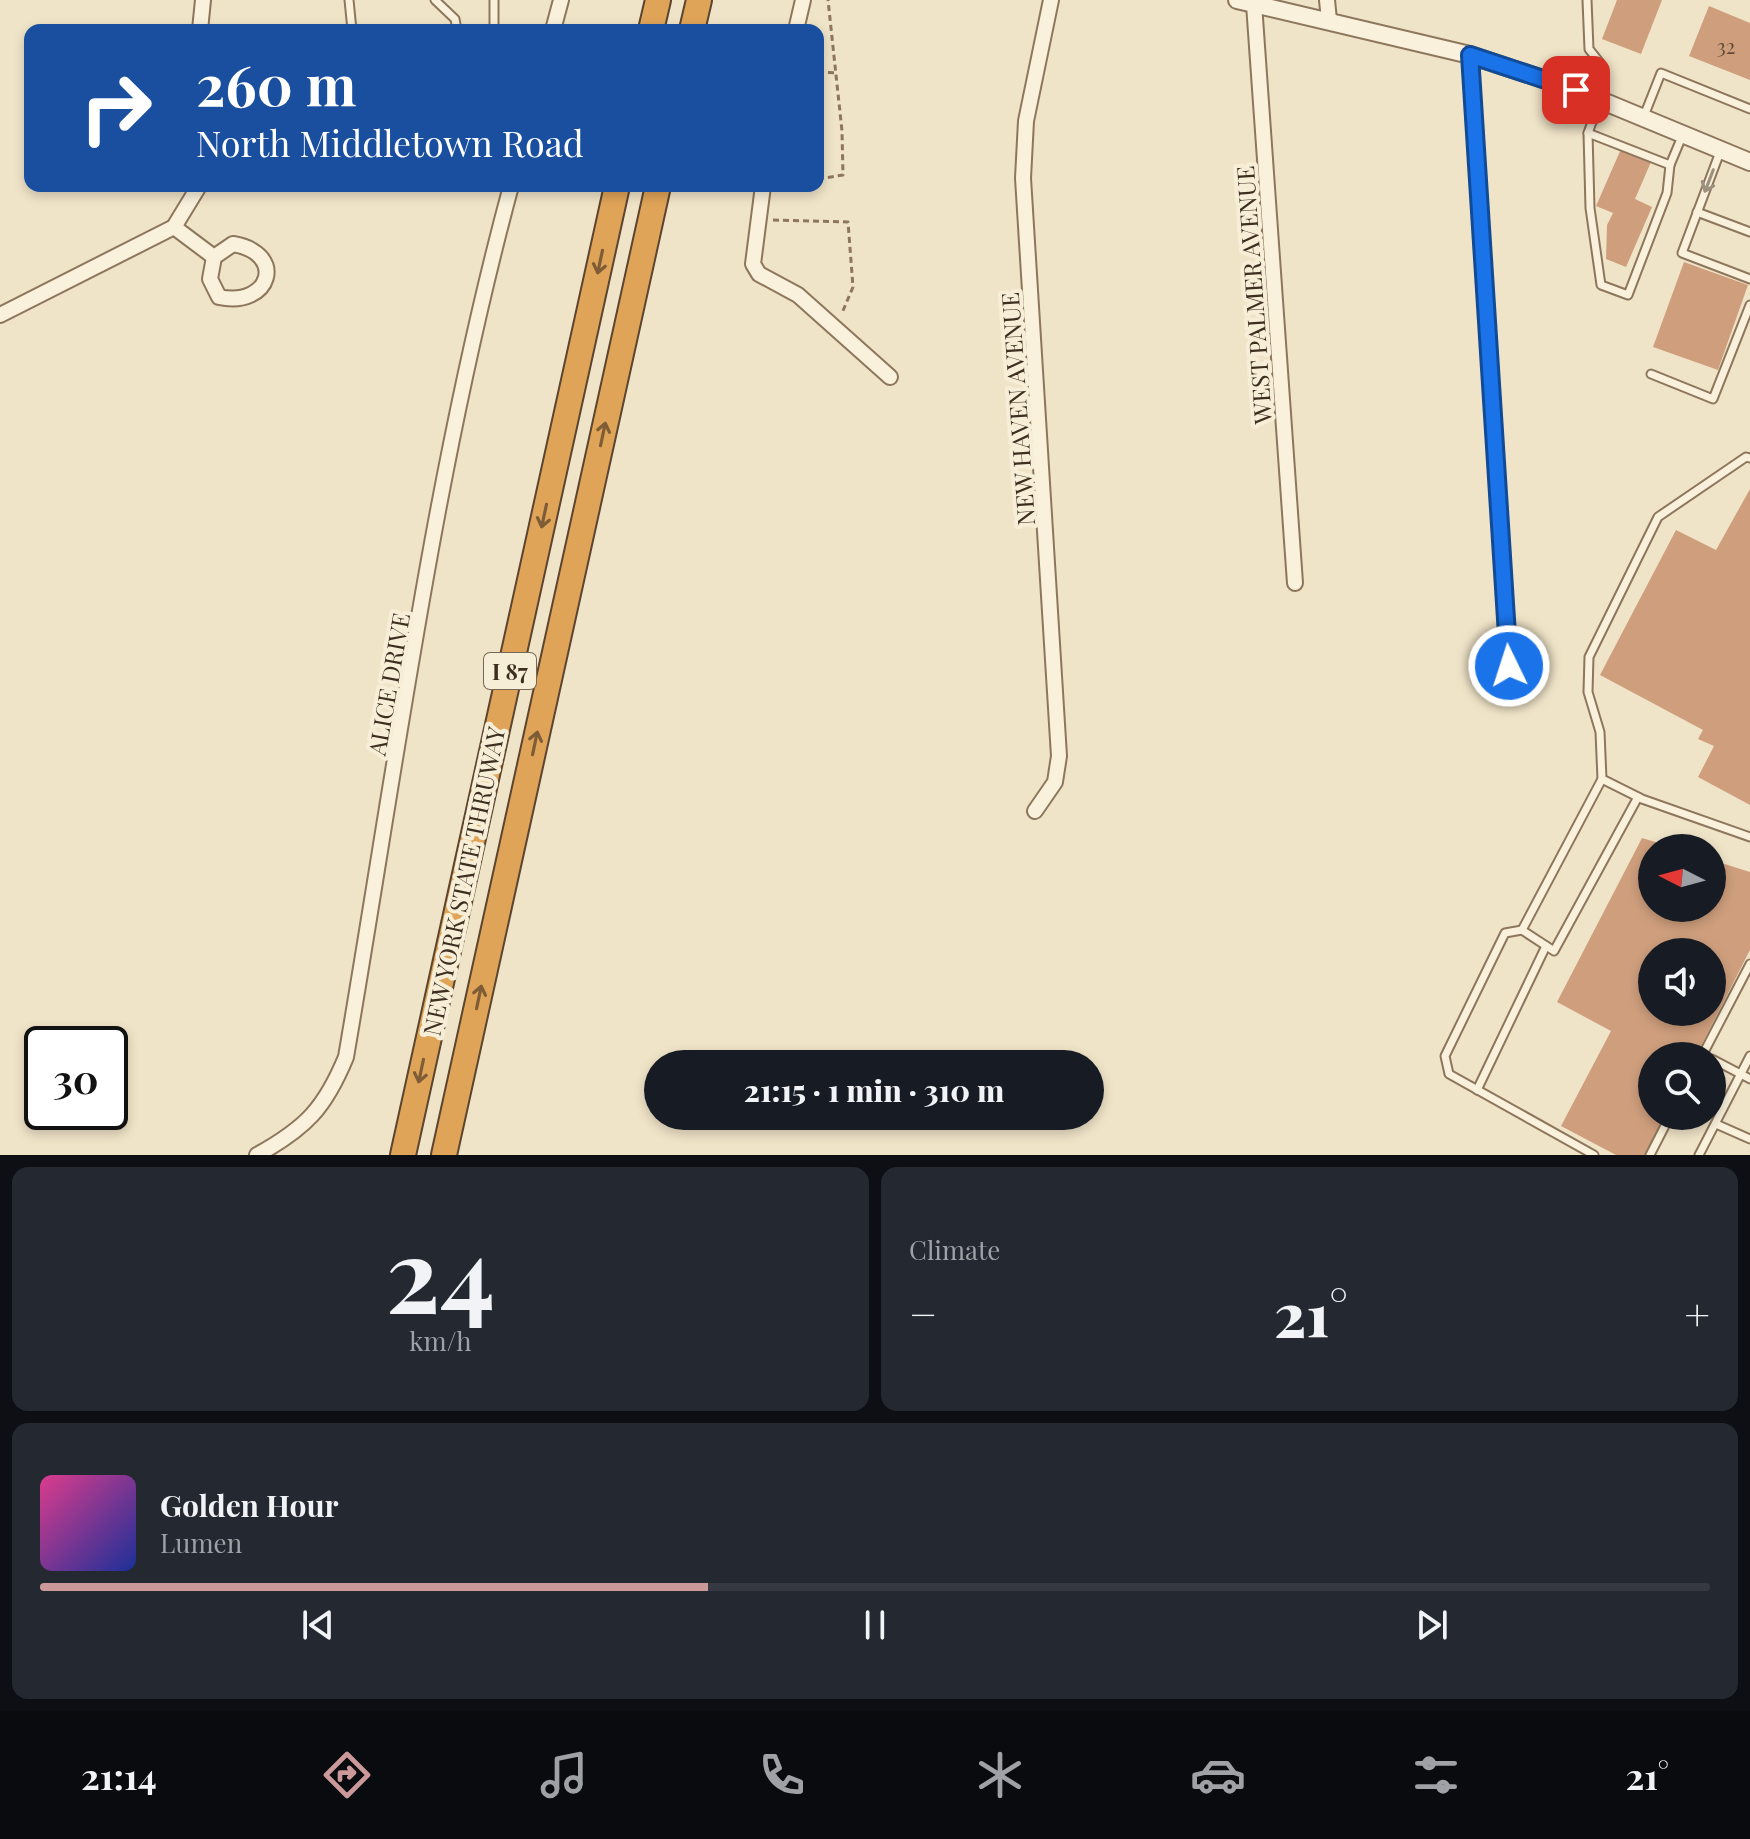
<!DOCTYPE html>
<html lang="en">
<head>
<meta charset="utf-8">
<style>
	:root { --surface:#171b24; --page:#242831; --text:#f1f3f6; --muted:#9ea1a6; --line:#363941; --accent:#cc999b }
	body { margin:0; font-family:"Playfair Display",serif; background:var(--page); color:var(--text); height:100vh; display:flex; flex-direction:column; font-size:30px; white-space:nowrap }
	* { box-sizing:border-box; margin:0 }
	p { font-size:26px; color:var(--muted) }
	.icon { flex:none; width:44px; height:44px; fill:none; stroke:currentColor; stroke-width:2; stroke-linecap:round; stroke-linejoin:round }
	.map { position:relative; height:1155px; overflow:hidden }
	.side { display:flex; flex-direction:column; gap:12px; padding:12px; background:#0d0f14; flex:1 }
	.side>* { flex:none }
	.hud { position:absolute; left:24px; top:24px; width:800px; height:168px; border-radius:16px; box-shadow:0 4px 12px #0003; background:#1a4fa0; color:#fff; overflow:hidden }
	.needle { width:52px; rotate:276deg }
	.fabs { position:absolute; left:1638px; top:834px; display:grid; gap:16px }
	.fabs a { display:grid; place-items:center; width:88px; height:88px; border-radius:50%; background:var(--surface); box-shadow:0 4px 12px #0003; font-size:40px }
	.speed { position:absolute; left:24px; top:1026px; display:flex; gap:16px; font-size:40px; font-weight:700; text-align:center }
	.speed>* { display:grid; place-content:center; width:104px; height:104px; border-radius:50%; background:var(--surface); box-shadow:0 4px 12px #0003; line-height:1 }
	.speed .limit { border:4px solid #111; border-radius:12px; background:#fff; color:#111 }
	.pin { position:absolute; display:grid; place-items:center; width:68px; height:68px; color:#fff; margin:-34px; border-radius:16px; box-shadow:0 4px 12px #0006 }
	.me { position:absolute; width:88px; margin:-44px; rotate:356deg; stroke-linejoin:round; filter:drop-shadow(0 0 6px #0008) }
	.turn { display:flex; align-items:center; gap:28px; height:168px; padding:0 40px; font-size:36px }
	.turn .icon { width:104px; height:104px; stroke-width:2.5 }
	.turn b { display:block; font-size:56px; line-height:68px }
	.big { font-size:60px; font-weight:800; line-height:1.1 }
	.side .card { flex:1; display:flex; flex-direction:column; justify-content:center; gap:12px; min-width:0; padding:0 28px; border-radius:16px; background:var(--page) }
	.side .dial { align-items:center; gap:0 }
	.dial b { font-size:104px; line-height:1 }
	.song { display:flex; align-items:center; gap:24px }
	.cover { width:96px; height:96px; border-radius:12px; background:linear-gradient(135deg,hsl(330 70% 55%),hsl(230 70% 35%)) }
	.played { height:8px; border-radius:4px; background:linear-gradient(90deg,var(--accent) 40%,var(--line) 40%) }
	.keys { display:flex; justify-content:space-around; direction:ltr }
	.heat { display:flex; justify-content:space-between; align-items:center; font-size:44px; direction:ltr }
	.side .tiles { flex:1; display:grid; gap:12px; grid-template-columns:1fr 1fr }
	.card:last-child { grid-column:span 2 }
	.trip { position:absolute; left:644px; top:1050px; width:460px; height:80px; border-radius:40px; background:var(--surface); box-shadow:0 4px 12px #0003; font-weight:800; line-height:80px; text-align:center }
	.tab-bar { display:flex; height:128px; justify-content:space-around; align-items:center; background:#090b0e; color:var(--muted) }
	.tab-bar .icon { width:56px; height:56px }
	.tab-bar .active { color:var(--accent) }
	.tab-bar b { font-size:36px; color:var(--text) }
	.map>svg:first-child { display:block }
</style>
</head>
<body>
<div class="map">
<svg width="1750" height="1155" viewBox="0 0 1750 1155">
	<rect width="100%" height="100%" fill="#f0e4c8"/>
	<g fill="#cf9f7d" fill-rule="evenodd">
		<path d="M1617 0H1662L1641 54 1602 39Z"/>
		<path d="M1709 6 1750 23V80L1689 56Z"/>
		<path d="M1621 149 1651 162 1635 199 1652 207 1626 267 1606 259 1607 225 1613 213 1596 206Z"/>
		<path d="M1684 262 1748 285 1718 370 1653 347Z"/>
		<path d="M1750 489V805L1698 777 1714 746 1698 739 1703 730 1600 675 1676 530 1716 550Z"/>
		<path d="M1642 838 1672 847 1652 848V908H1712V860L1750 872V950L1696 1056H1652V1116H1665L1645 1155H1616L1561 1126 1611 1031 1557 1002ZM1652 952H1712V1012H1652Z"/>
	</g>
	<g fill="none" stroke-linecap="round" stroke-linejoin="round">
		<defs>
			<g id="service">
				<path d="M349 0 352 30"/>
				<path d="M435 0 455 19 457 30"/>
				<path d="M1587 0 1589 49 1600 63 1590 94"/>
				<path d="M494 30V0"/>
				<path d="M1600 100 1588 133 1670 165 1683 134"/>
				<path d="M1644 116 1661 73 1750 109"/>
				<path d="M1588 133 1590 208 1601 285 1628 295 1667 193 1670 165"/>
				<path d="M1720 152 1682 253 1750 279"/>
				<path d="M1697 212 1750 232"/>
				<path d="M1651 374 1713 399 1750 305"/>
				<path d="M1750 458 1746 457 1658 517 1589 657 1588 692 1600 732 1602 779 1642 799 1750 837"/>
				<path d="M1602 779 1522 930 1554 951 1638 797"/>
				<path d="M1522 930 1505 933 1445 1056 1449 1074 1594 1155"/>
				<path d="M1702 1056 1750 964"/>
				<path d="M1712 1059 1750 1079"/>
				<path d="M1477 1090 1546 946"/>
				<path d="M1716 1124 1750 1139"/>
				<path d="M1650 1155 1670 1116"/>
				<path d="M1699 1155 1750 1056"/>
			</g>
			<g id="minor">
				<path d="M1327 0 1329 20"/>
				<path d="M1254 4 1295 583"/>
				<path d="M200 30 203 0"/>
				<path d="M553 30 561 0"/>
				<path d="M796 30 803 0"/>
				<path d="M1470 55 1509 666"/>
				<path d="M763 186 753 264 759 274 798 295 890 377"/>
				<path d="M174 227 214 257 210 279 219 297C271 308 287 253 233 244L214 257"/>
				<path d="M0 315 174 227 199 186"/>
				<path d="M1035 811 1055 782 1059 756 1023 178 1026 121 1051 0"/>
				<path d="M257 1155C306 1128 325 1108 346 1057 396 766 434 471 511 186"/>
			</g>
			<path id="tertiary" d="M1237 0 1470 55 1576 90 1750 162"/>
			<g id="motorway">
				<path d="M651 30 658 0"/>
				<path d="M692 30 699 0"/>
				<path d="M403 1155 617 186"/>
				<path d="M444 1155 658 186"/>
			</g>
		</defs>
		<use href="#service" stroke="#8d765c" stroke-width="11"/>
		<use href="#minor" stroke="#8d765c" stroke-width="18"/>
		<use href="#tertiary" stroke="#8d765c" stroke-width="20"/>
		<use href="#motorway" stroke="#5b4430" stroke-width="28"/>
		<g stroke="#8d765c" stroke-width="3" stroke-dasharray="6 4" stroke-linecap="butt">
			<path d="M818 72 837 73"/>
			<path d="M818 179 843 175 842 131 828 0"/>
			<path d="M773 220 848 222 853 287 842 313"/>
		</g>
		<use href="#service" stroke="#faf1dc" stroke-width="7"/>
		<use href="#minor" stroke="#faf1dc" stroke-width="14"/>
		<use href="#tertiary" stroke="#faf1dc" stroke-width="16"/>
		<use href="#motorway" stroke="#e0a458" stroke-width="24"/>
	</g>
	<defs><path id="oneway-shaft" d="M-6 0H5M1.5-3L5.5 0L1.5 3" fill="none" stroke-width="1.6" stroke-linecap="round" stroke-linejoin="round" transform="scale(2)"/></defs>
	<use stroke="#9c907e" href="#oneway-shaft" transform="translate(1709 181) rotate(111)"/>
	<g stroke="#7e5d36">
		<use href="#oneway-shaft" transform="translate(600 262) rotate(102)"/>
		<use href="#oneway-shaft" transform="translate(603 434) rotate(-78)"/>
		<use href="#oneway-shaft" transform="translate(544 516) rotate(102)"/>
		<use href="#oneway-shaft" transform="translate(535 743) rotate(-78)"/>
		<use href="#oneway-shaft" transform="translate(479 997) rotate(-78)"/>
		<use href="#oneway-shaft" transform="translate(421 1071) rotate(102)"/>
	</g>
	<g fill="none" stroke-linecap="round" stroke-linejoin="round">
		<defs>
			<path id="route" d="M1509 666 1470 55 1576 90"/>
		</defs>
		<use href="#route" stroke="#114b97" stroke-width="20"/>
		<use href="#route" stroke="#1a73e8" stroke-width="14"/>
	</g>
	<g text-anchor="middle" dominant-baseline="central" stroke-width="8" stroke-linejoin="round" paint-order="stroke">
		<g font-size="20" fill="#624a37">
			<text x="1726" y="45">32</text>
		</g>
		<rect fill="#f7eed8" stroke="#756857" stroke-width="2" x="484" y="653" width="52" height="36" rx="6"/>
		<g font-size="22" font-weight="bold" fill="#3d2e20">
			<text x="510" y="671">I 87</text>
		</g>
		<g font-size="24" fill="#3d2e20" stroke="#f7eed8">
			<text transform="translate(1253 295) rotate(-94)">WEST PALMER AVENUE</text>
			<text transform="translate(1017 409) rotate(-94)">NEW HAVEN AVENUE</text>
			<text transform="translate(388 684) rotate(-80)">ALICE DRIVE</text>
			<text transform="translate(463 881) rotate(-78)">NEW YORK STATE THRUWAY</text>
		</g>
	</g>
</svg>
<div class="fabs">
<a><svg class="needle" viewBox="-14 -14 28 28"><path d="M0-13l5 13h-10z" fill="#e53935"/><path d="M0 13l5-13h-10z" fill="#9ea1a6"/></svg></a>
<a><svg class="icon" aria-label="sound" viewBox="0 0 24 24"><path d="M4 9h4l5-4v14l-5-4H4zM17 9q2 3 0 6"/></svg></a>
<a><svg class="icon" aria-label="search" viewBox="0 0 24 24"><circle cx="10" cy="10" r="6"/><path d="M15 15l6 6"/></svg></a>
</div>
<div class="speed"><div class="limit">30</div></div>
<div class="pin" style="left:1576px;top:90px;background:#d93025"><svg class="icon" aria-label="arrive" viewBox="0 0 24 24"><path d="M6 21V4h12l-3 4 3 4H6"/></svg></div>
<svg class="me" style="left:1509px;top:666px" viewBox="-20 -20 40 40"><circle r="17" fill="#1a73e8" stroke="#fff" stroke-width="3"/><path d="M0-11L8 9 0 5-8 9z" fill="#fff"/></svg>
<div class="trip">21:15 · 1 min · 310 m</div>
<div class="hud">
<div class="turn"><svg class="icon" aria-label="right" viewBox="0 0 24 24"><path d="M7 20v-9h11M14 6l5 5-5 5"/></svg><div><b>260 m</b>North Middletown Road</div></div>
</div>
</div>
<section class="side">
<div class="tiles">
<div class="card dial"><b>24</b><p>km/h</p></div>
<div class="card"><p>Climate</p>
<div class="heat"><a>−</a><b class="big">21°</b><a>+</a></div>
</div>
<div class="card">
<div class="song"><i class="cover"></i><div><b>Golden Hour</b><p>Lumen</p></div></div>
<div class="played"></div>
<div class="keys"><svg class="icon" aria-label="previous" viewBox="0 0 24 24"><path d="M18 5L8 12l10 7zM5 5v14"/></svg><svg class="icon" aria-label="pause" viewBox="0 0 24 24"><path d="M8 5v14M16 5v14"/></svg><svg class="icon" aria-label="next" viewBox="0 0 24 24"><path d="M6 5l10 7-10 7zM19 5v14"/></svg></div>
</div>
</div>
</section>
<nav class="tab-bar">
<b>21:14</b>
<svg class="icon active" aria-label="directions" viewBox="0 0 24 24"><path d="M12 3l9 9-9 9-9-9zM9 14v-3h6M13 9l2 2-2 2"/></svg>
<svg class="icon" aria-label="music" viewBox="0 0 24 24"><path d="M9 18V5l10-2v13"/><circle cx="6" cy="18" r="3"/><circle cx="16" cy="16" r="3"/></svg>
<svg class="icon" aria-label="phone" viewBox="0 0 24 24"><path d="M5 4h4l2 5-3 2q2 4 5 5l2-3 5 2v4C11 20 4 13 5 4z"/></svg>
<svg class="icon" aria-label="climate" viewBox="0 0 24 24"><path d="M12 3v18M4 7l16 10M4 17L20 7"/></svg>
<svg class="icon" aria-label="car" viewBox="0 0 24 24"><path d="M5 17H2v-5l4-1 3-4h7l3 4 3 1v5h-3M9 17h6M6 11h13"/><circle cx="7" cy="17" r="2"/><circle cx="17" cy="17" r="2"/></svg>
<svg class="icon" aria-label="filters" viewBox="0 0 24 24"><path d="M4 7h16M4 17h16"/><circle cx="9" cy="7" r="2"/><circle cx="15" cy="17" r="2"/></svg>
<b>21°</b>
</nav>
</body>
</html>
